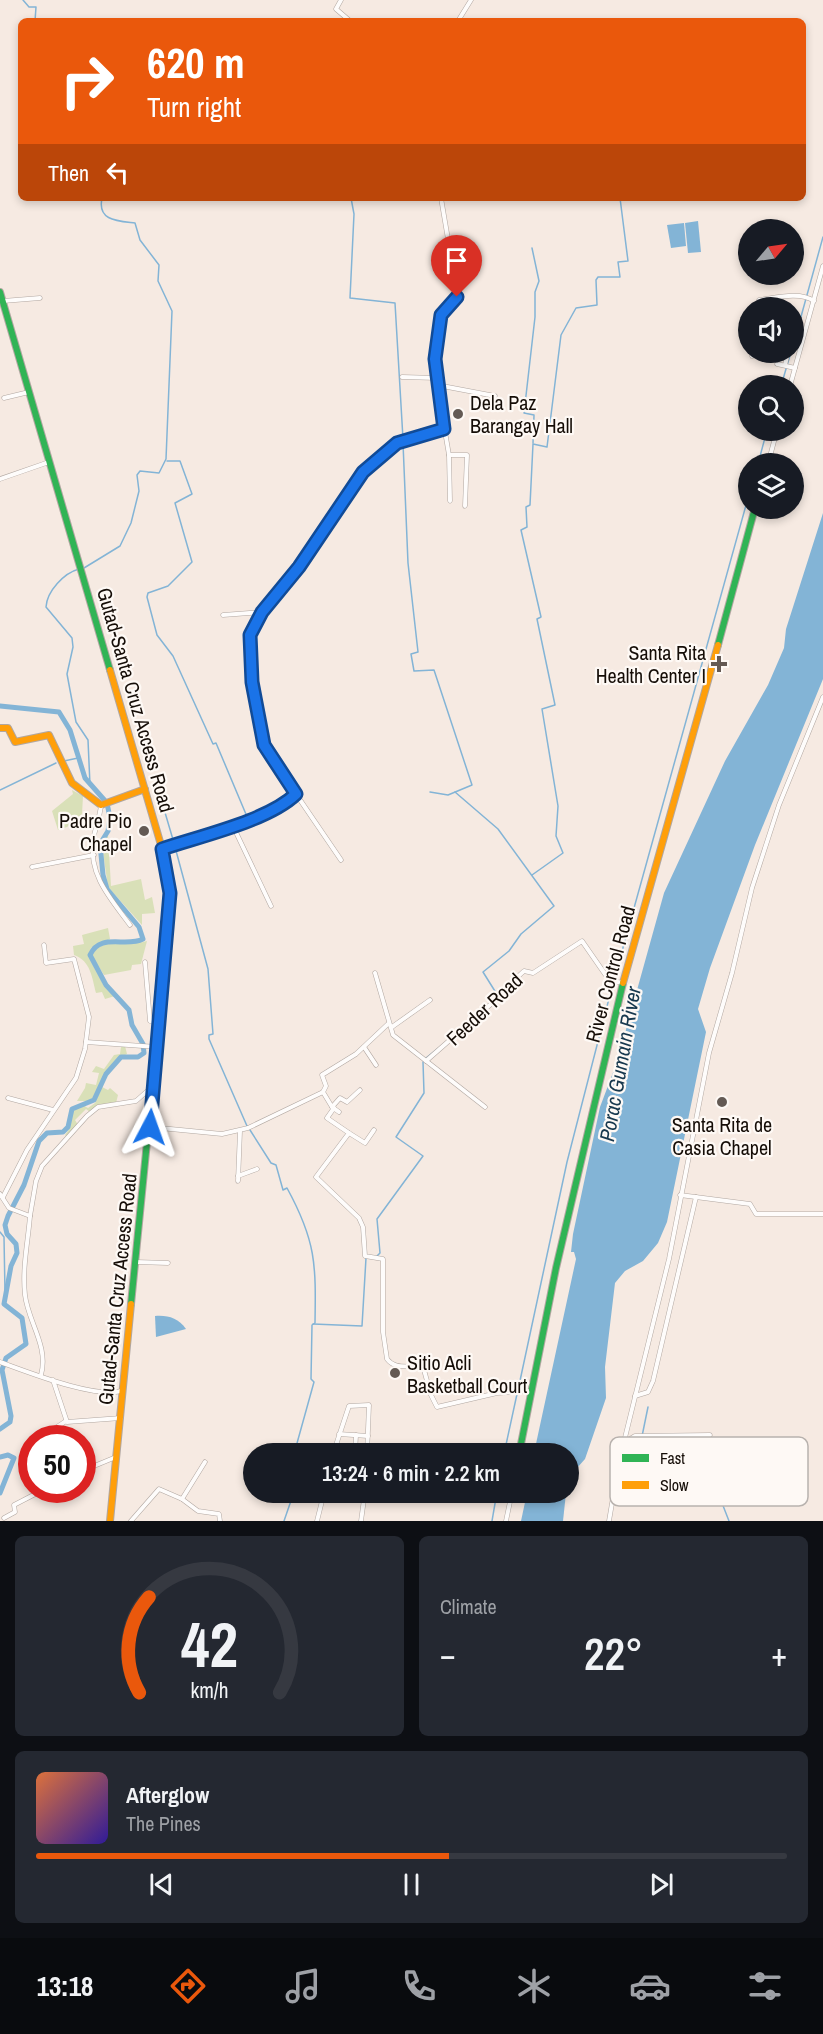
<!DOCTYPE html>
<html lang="en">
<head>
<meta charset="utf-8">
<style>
	:root { --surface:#171b24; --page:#242831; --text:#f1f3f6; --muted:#9ea1a6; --line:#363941; --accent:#ea580c }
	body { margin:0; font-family:"Archivo Narrow",sans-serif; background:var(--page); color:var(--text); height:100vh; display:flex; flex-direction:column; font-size:22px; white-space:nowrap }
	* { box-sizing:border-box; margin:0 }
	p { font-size:20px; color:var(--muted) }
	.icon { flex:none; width:33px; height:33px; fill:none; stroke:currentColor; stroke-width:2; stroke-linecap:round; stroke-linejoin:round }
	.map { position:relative; height:1521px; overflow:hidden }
	.panel { display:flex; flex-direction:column; gap:15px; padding:15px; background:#0d0f14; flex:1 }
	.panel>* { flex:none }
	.hud { position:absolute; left:18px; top:18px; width:788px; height:183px; border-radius:9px; box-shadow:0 3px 9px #0003; background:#ea580c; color:#fff; overflow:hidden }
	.needle { width:39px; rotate:61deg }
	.buttons { position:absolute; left:738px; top:219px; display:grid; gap:12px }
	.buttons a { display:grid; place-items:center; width:66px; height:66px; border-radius:50%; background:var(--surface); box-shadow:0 3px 9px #0003; font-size:30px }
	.speed { position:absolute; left:18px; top:1425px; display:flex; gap:12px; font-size:30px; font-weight:700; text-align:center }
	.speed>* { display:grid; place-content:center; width:78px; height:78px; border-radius:50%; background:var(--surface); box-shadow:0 3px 9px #0003; line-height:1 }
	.speed .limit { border:9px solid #d22; background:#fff; color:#111 }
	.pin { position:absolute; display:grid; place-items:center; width:51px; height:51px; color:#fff; margin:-62px -26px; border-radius:50% 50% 50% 0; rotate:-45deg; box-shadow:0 0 6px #0007 }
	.pin .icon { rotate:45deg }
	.me { position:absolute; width:66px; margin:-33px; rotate:4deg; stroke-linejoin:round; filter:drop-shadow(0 0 4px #0008) }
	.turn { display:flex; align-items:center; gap:21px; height:126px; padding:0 30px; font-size:27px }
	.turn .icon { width:78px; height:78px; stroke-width:2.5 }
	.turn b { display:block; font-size:42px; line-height:51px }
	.then { display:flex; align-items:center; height:57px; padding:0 30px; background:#0003; gap:12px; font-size:22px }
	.big { font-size:45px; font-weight:600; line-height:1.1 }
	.panel .tile { flex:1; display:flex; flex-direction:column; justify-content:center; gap:9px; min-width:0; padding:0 21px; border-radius:9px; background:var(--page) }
	.panel .dial { align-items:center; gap:0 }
	.dial svg { height:156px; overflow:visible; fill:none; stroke:var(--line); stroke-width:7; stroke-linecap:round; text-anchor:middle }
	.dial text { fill:var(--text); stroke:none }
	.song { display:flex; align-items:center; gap:18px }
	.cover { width:72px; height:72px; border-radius:9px; background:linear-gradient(135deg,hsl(20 70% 55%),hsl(250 70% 35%)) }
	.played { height:6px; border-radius:3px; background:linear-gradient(90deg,var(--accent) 55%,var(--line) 55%) }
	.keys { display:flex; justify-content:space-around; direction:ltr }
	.heat { display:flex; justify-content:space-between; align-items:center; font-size:33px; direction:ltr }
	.panel .tiles { flex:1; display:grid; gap:15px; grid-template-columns:1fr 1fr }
	.tile:last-child { grid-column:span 2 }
	.trip { position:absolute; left:243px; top:1443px; width:336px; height:60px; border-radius:30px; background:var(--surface); box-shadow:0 3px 9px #0003; font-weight:600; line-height:60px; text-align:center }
	.tab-bar { display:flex; height:96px; justify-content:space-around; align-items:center; background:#090b0e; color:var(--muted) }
	.tab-bar .icon { width:42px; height:42px }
	.tab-bar .selected { color:var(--accent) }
	.tab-bar b { font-size:27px; color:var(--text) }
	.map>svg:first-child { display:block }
</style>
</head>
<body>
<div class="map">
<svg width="823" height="1521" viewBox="0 0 823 1521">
	<rect width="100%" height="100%" fill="#f6eae2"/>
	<g fill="#d9e0b8">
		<path d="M72 790 83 796 82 814 67 827 58 830 52 811 73 794Z"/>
		<path d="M108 835 111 886 141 879 145 900 152 897 155 913 142 914V925L108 887 102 845Z"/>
		<path d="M108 928 110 939 91 948 88 956 104 986 115 996 105 999 102 992 96 993C92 978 91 961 74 955L73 946 84 944 82 935Z"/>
		<path d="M147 941 141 964 132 965 131 970 104 975 92 956C101 935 129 947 147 941Z"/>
		<path d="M125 1046 127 1054C106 1062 101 1084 91 1101H77L85 1088 86 1083 96 1085 99 1073 92 1072 96 1066 104 1069 114 1055 120 1054 121 1047Z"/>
		<path d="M102 1087 108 1090 110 1088 118 1095 116 1103 105 1104 90 1112 86 1109 75 1120 78 1125 67 1137 65 1135 70 1128 73 1110 81 1104 88 1108 95 1103Z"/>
	</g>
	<g fill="#83b4d6">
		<path d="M698 221 701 252 688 253 685 223Z"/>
		<path d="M684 223 686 246 671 248 667 225Z"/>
		<path d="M823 513V679L755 845 710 968 698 1009 706 1032 667 1222 658 1243 643 1261 625 1271 615 1283 605 1367 606 1398 585 1459 569 1477 568 1454 534 1453 576 1259 574 1252H571L573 1234 600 1107 617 1062 664 893 725 761 768 685 784 648 786 629Z"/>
		<path d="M155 1316C168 1315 178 1318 186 1329L156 1337Z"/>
		<path d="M527 1493H566L563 1521H521Z"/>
	</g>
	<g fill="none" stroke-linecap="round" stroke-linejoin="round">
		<g stroke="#83b4d6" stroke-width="1.5">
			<path d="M23 0 29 7H36L35 21"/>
			<path d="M351 198 354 214 350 298 395 303 403 439"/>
			<path d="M532 248 539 281 535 292V317L524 413 534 415 533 443"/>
			<path d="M794 342 823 237"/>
			<path d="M781 386 791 352"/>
			<path d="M403 443 408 563 418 652 411 654 414 671 434 670 472 785 448 795 430 792"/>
			<path d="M167 461H180L192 494 175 503 192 562 168 586 148 593 147 597 157 635 173 656 213 744 216 743 248 819 237 823"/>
			<path d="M758 464 767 430"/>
			<path d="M84 568 120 546 131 523 139 491 137 475 140 471 159 473 166 459 172 311 158 281 159 265 140 240 135 223C118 221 97 221 102 198"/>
			<path d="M79 569C64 573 47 591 46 607L72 638 73 647 67 674 76 722 88 740 90 785"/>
			<path d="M64 761 78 758"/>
			<path d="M156 782 174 843"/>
			<path d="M0 790 56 763"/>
			<path d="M455 792 498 829 554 906 521 934 509 951 483 972 498 996"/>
			<path d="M278 809 297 800"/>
			<path d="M185 840 207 833"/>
			<path d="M175 847 208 969 213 1034 209 1035V1039L247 1126"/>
			<path d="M532 875 563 853 556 836 558 806 542 709 555 705 537 619 541 617 521 530 527 527 526 507 530 505 533 444 547 447 561 335 576 308 597 305 596 280 598 277H620L618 262 628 261 620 198"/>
			<path d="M614 980 748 498"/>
			<path d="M426 1058 441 1046"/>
			<path d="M250 1130 271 1163 276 1165 283 1190 287 1188C316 1241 316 1264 315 1323L312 1325 311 1379 314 1382 294 1454"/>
			<path d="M0 1232 4 1237 5 1292"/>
			<path d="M377 1256 380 1253 377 1219 423 1156 396 1137 424 1093 423 1062"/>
			<path d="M313 1324 362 1326 366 1258"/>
			<path d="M518 1390 567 1162 613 983"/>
			<path d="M648 1407 631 1490 633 1493 713 1480 729 1521"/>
			<path d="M504 1454 517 1394"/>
			<path d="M284 1521 294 1492"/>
			<path d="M492 1521 497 1492"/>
		</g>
		<g stroke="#83b4d6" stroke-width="5">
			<path d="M0 706 59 712 70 730 85 778 107 803 110 818 108 831 100 844 103 875 107 889 139 927 143 939C126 948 100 932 90 955L106 985 129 1010 132 1025 143 1044 144 1053 138 1057H121L106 1074 94 1100 72 1109 68 1127 63 1132 47 1133 39 1141 24 1185 8 1216 5 1225 7 1234 16 1244 17 1253 11 1266 4 1304 22 1318 26 1344 6 1358 2 1370 11 1416 10 1422 0 1429"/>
			<path d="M0 1457 8 1455 14 1458 0 1493"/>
		</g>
		<defs>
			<g id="street">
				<path d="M341 0 336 9 350 21"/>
				<path d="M458 21 471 0"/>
				<path d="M441 198 457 292C456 303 445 306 441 315L435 359 437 385 449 455 450 501"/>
				<path d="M3 301 40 298"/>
				<path d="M760 308 759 300C775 298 800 291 814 301"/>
				<path d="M752 356 766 352"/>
				<path d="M777 364 795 368"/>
				<path d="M785 365 788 352"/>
				<path d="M402 377 437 378"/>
				<path d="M437 385 495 396"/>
				<path d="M790 386 823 266"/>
				<path d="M4 398 29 392"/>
				<path d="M449 455H467L465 506"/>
				<path d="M768 464 777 430"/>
				<path d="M0 479 49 462"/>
				<path d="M223 615 263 612"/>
				<path d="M296 794 341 860"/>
				<path d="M101 805C100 818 94 830 93 842 89 876 111 899 130 925"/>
				<path d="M233 826 271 906"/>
				<path d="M162 849C198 837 270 820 296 794L264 745 253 682 250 635 263 612 299 567 363 472 397 443 444 429"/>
				<path d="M32 867 94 855"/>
				<path d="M145 962 150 1021 159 1024"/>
				<path d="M375 973 393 1035 485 1107"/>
				<path d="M392 1027 430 1000"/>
				<path d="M86 1042 157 1047"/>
				<path d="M364 1047 376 1065"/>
				<path d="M426 1061 499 997 501 992 524 971 533 973 582 941 607 977 612 981 623 983"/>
				<path d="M8 1098 53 1110"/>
				<path d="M332 1107 340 1098 347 1102 360 1090"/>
				<path d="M334 1108 327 1118 349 1133 316 1177 359 1218 363 1227 365 1256 383 1259V1332L387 1359C397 1372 412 1362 424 1370L431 1395 437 1407 497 1393 531 1391"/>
				<path d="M339 1112 332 1107 323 1092 326 1086 322 1075 356 1054 389 1023"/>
				<path d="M150 1127 222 1134 248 1128 323 1092"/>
				<path d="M349 1133 365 1143 374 1130"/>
				<path d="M238 1176 257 1169"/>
				<path d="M238 1181 240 1131"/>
				<path d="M0 1194 9 1208 30 1216 36 1181 42 1166 87 1116 98 1107 136 1101 153 1086"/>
				<path d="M680 1195 750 1204 756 1214H823"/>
				<path d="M3 1197 27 1150 76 1078 85 1049 89 1017 74 959 46 963 44 945"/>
				<path d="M30 1216C28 1242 22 1268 25 1295 28 1322 49 1346 41 1375"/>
				<path d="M136 1262 168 1263"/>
				<path d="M0 1362C25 1371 100 1401 123 1390"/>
				<path d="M53 1380 67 1422 121 1418"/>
				<path d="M635 1396 648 1392 653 1381 696 1197"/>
				<path d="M339 1434 368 1436"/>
				<path d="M40 1438 66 1421"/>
				<path d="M625 1442 635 1436 710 1435"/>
				<path d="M32 1443 23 1452 32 1472"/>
				<path d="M333 1454 349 1406 369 1405 367 1454"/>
				<path d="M355 1454 356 1435"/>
				<path d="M82 1471 116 1457"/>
				<path d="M323 1495 365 1497"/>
				<path d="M182 1499 205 1462"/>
				<path d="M4 1518 15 1512 14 1505 43 1490"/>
				<path d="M131 1521 159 1489 182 1499 198 1511 219 1514 220 1521"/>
				<path d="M317 1521 324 1493"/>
				<path d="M361 1521 365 1492"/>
				<path d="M506 1521 512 1492"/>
				<path d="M609 1521 619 1462 669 1259 709 1053 732 973 752 888 779 805 823 697"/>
			</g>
			<g id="fast">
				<path d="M0 292 110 670"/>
				<path d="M718 645 755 508"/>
				<path d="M131 1304 168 929V882"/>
				<path d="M519 1454 556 1268 623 983"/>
			</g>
			<g id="slow">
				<path d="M110 670 163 852 168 882"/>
				<path d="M0 728H8L15 742 49 735 72 783 101 805 145 789"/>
				<path d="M623 983 718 645"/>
				<path d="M110 1521 131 1304"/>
			</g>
		</defs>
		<use href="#street" stroke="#b1a7a1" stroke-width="5"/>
		<use href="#fast" stroke="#b1a7a1" stroke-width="8"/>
		<use href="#slow" stroke="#b1a7a1" stroke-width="8"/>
		<use href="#street" stroke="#fefcfb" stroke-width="4"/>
		<use href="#fast" stroke="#30b455" stroke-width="6"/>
		<use href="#slow" stroke="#ff9f0a" stroke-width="6"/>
	</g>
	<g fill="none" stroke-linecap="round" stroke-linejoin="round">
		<defs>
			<path id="route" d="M150 1127 170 893 162 849C200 836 268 821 296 794L264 745 252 682 250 635 262 612 299 567 363 472 397 443 444 429 435 359 441 315 457 297"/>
		</defs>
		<use href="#route" stroke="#114b97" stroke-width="15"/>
		<use href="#route" stroke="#1a73e8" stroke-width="10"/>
	</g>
	<g fill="#645a54" stroke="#fef9f5" stroke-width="2">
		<circle cx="458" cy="414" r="6"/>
		<path d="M716 655h6v6h6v6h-6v6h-6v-6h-6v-6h6z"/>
		<circle cx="144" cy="831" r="6"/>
		<circle cx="722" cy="1102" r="6"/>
		<circle cx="395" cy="1373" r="6"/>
	</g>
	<g text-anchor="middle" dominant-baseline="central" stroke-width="4.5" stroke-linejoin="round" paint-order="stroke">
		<g font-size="20" fill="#150d07" stroke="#fef9f5" text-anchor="start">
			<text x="470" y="402">Dela Paz<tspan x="470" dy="23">Barangay Hall</tspan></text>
			<text x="706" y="652" text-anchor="end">Santa Rita<tspan x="706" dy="23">Health Center I</tspan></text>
			<text x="132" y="820" text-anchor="end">Padre Pio<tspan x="132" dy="23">Chapel</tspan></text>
			<text x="722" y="1124" text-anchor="middle">Santa Rita de<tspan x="722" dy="23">Casia Chapel</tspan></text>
			<text x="407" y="1362">Sitio Acli<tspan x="407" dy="23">Basketball Court</tspan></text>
		</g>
		<g font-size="20" fill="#150d07" stroke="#fef9f5">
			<text transform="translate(136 700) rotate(74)">Gutad-Santa Cruz Access Road</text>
			<text transform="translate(610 974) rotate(-75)">River Control Road</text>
			<text transform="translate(484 1009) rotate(-43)">Feeder Road</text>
			<text transform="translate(117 1289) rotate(-84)">Gutad-Santa Cruz Access Road</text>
		</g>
		<g font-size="21" font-style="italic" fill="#17384e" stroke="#fef9f5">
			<text transform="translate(620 1064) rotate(-80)">Porac Gumain River</text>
		</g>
	</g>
	<rect x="610" y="1437" width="198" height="69" rx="9" fill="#fef9f5" stroke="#b8b2ae" stroke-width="1.5"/>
	<rect x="622" y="1454" width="27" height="8" fill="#30b455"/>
	<rect x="622" y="1481" width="27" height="8" fill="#ff9f0a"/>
	<g font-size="16" fill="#150d07">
		<text x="660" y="1464">Fast</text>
		<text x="660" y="1491">Slow</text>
	</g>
</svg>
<div class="buttons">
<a><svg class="needle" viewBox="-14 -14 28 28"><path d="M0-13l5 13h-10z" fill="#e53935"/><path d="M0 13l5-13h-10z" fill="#9ea1a6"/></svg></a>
<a><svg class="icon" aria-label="sound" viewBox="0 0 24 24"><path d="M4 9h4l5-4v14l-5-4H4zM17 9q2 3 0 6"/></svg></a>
<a><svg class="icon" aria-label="search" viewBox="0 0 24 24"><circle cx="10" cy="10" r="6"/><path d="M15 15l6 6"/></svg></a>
<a><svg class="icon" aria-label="layers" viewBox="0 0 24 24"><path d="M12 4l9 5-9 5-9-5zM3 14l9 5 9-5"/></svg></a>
</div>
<div class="speed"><div class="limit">50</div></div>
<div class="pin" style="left:457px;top:297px;background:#d93025"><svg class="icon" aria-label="arrive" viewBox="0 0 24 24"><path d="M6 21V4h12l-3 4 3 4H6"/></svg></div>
<svg class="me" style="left:150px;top:1127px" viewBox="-20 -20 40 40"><path d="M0-17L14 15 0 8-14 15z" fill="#1a73e8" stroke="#fff" stroke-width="4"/></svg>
<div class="trip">13:24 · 6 min · 2.2 km</div>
<div class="hud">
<div class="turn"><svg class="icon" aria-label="right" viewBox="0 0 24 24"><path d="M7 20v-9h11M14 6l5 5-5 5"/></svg><div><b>620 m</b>Turn right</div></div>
<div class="then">Then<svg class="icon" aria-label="left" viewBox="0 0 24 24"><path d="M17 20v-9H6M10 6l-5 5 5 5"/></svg></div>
</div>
</div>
<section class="panel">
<div class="tiles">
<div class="tile dial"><svg viewBox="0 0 100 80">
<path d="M14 69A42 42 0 1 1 86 69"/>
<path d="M14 69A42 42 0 0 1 19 20" stroke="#ea580c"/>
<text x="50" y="56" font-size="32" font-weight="700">42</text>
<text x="50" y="72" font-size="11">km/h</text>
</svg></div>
<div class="tile"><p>Climate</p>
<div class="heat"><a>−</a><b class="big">22°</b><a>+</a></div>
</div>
<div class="tile">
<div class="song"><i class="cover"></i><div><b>Afterglow</b><p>The Pines</p></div></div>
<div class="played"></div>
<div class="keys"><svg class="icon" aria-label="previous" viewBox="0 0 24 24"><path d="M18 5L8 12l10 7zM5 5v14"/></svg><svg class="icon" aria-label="pause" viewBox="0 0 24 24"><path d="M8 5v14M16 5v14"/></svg><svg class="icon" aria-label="next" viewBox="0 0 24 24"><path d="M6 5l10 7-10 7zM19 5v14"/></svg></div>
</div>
</div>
</section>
<nav class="tab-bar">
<b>13:18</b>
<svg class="icon selected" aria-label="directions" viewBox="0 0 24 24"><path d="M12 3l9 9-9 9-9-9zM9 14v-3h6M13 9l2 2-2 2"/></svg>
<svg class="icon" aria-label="music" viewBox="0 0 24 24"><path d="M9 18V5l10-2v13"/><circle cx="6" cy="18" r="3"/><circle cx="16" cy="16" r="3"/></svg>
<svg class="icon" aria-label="phone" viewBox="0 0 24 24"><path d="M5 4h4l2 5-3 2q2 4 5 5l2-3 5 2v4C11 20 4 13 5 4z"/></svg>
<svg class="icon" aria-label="climate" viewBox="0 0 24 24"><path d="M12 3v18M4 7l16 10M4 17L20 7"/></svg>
<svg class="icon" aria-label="car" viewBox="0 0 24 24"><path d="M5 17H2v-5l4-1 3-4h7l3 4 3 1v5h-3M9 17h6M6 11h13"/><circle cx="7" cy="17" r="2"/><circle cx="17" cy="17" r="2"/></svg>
<svg class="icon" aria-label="filters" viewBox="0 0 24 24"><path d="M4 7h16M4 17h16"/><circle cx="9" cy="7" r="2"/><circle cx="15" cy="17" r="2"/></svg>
</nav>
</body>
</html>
